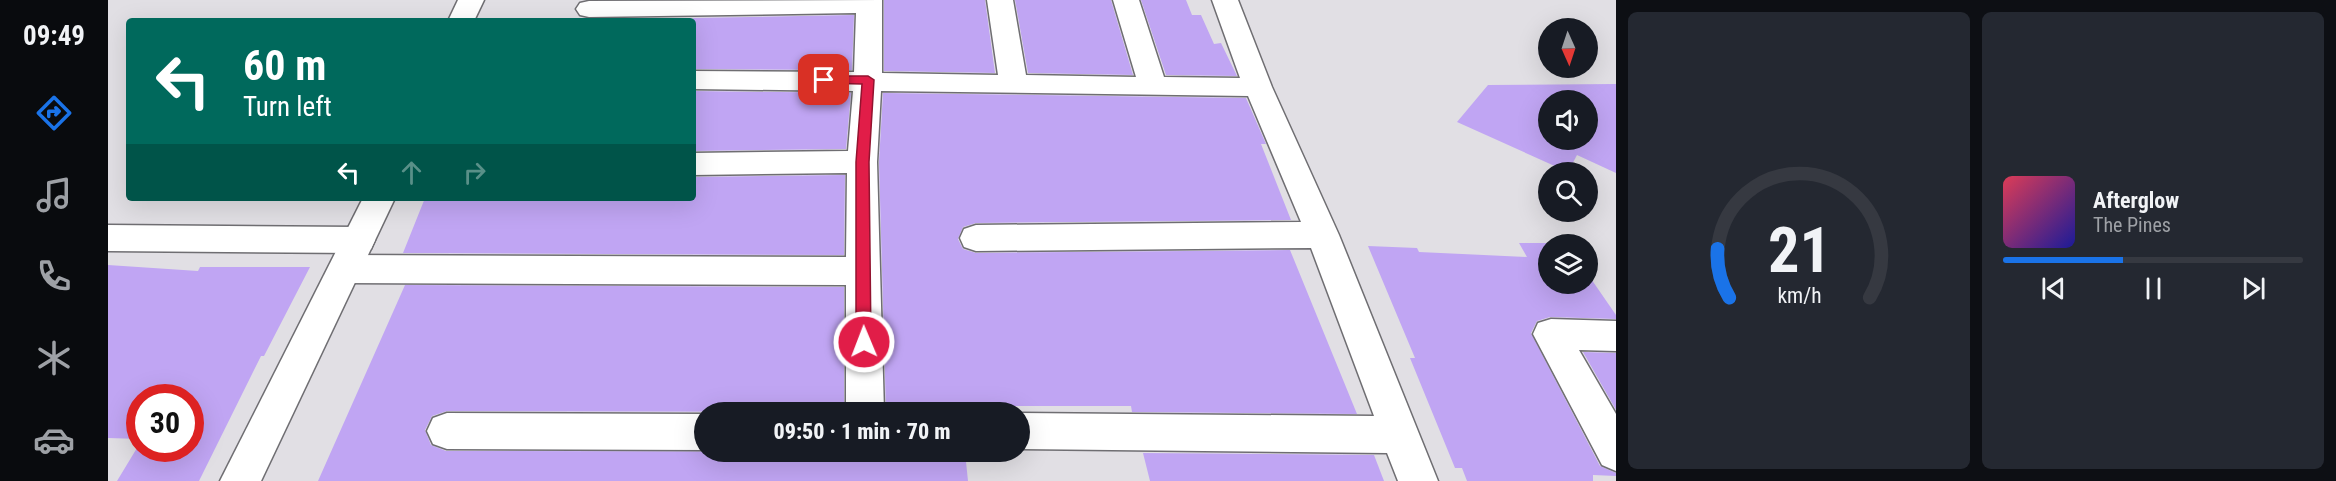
<!DOCTYPE html>
<html lang="en">
<head>
<meta charset="utf-8">
<style>
	:root { --surface:#171b24; --page:#242831; --text:#f1f3f6; --muted:#9ea1a6; --line:#363941; --accent:#1a73e8 }
	body { margin:0; font-family:"Roboto Condensed",sans-serif; background:var(--page); color:var(--text); height:100vh; display:flex; flex-direction:column; font-size:22px; white-space:nowrap }
	* { box-sizing:border-box; margin:0 }
	p { font-size:20px; color:var(--muted) }
	.icon { flex:none; width:33px; height:33px; fill:none; stroke:currentColor; stroke-width:2; stroke-linecap:round; stroke-linejoin:round }
	.map { position:relative; flex:1; overflow:hidden }
	.details { display:flex; flex-direction:column; gap:12px; padding:12px; background:#0d0f14; width:720px }
	.details>* { flex:none }
	.top-card { position:absolute; left:18px; top:18px; width:570px; height:183px; border-radius:6px; box-shadow:0 6px 24px #0002; background:#00695c; color:#fff; overflow:hidden }
	.needle { width:39px; rotate:177deg }
	.fabs { position:absolute; left:1430px; top:18px; display:grid; gap:12px }
	.fabs a { display:grid; place-items:center; width:60px; height:60px; border-radius:50%; background:var(--surface); box-shadow:0 6px 24px #0002; font-size:30px }
	.speed { position:absolute; left:18px; top:384px; display:flex; gap:12px; font-size:30px; font-weight:700; text-align:center }
	.speed>* { display:grid; place-content:center; width:78px; height:78px; border-radius:50%; background:var(--surface); box-shadow:0 6px 24px #0002; line-height:1 }
	.speed .limit { border:9px solid #d22; background:#fff; color:#111 }
	.pin { position:absolute; display:grid; place-items:center; width:51px; height:51px; color:#fff; margin:-26px; border-radius:12px; box-shadow:0 3px 9px #0006 }
	.me { position:absolute; width:66px; margin:-33px; rotate:359deg; stroke-linejoin:round; filter:drop-shadow(0 0 4px #0008) }
	.turn { display:flex; align-items:center; gap:21px; height:126px; padding:0 18px; font-size:27px }
	.turn .icon { width:78px; height:78px; stroke-width:2.5 }
	.turn b { display:block; font-size:42px; line-height:51px }
	.lanes { display:flex; align-items:center; height:57px; padding:0 18px; background:#0003; justify-content:center; gap:30px; direction:ltr }
	.lanes .off { opacity:.35 }
	.details .card { flex:1; display:flex; flex-direction:column; justify-content:center; gap:9px; min-width:0; padding:0 21px; border-radius:9px; background:var(--page) }
	.details .dial { align-items:center; gap:0 }
	.dial svg { height:156px; overflow:visible; fill:none; stroke:var(--line); stroke-width:7; stroke-linecap:round; text-anchor:middle }
	.dial text { fill:var(--text); stroke:none }
	.song { display:flex; align-items:center; gap:18px }
	.cover { width:72px; height:72px; border-radius:9px; background:linear-gradient(135deg,hsl(350 70% 55%),hsl(240 70% 35%)) }
	.played { height:6px; border-radius:3px; background:linear-gradient(90deg,var(--accent) 40%,var(--line) 40%) }
	.keys { display:flex; justify-content:space-around; direction:ltr }
	.details .tiles { flex:1; display:grid; gap:12px; grid-template-columns:repeat(2,1fr) }
	.trip { position:absolute; left:586px; top:402px; width:336px; height:60px; border-radius:30px; background:var(--surface); box-shadow:0 6px 24px #0002; font-weight:800; line-height:60px; text-align:center }
	main { display:flex; flex:1; min-height:0 }
	.menu { display:flex; flex-direction:column; width:108px; justify-content:space-around; align-items:center; background:#090b0e; color:var(--muted) }
	.menu .icon { width:42px; height:42px }
	.menu .selected { color:var(--accent) }
	.menu b { font-size:27px; color:var(--text) }
	.map>svg:first-child { display:block }
</style>
</head>
<body>
<main>
<nav class="menu">
<b>09:49</b>
<svg class="icon selected" aria-label="directions" viewBox="0 0 24 24"><path d="M12 3l9 9-9 9-9-9zM9 14v-3h6M13 9l2 2-2 2"/></svg>
<svg class="icon" aria-label="music" viewBox="0 0 24 24"><path d="M9 18V5l10-2v13"/><circle cx="6" cy="18" r="3"/><circle cx="16" cy="16" r="3"/></svg>
<svg class="icon" aria-label="phone" viewBox="0 0 24 24"><path d="M5 4h4l2 5-3 2q2 4 5 5l2-3 5 2v4C11 20 4 13 5 4z"/></svg>
<svg class="icon" aria-label="climate" viewBox="0 0 24 24"><path d="M12 3v18M4 7l16 10M4 17L20 7"/></svg>
<svg class="icon" aria-label="car" viewBox="0 0 24 24"><path d="M5 17H2v-5l4-1 3-4h7l3 4 3 1v5h-3M9 17h6M6 11h13"/><circle cx="7" cy="17" r="2"/><circle cx="17" cy="17" r="2"/></svg>
</nav>
<div class="map">
<svg width="1508" height="481" viewBox="0 0 1508 481">
	<rect width="100%" height="100%" fill="#e1dfe4"/>
	<g fill="#c0a5f3" fill-rule="evenodd">
		<path d="M776 0H877L887 73 776 71Z"/>
		<path d="M907 0H1003L1025 75 920 73Z"/>
		<path d="M1033 0H1078L1084 15H1093L1106 44 1113 43 1129 76 1058 75Z"/>
		<path d="M746 15 744 70 585 69V18Z"/>
		<path d="M1508 84V173L1469 155 1460 172 1349 122 1380 85ZM1440 100H1479V140H1440Z"/>
		<path d="M585 91 743 93 738 149 585 151Z"/>
		<path d="M775 93 1138 98 1158 144H1153L1183 220 868 223 855 227 850 239 855 249 868 253 1182 250 1249 414 1024 412 1023 406H854L855 412H778L771 162Z"/>
		<path d="M737 175 736 255 295 253 317 198H585V177Z"/>
		<path d="M1411 243H1458L1440 244V284H1479V273L1508 315V319L1442 317 1429 321 1423 333 1492 466 1508 473V476L1485 475V481H1359L1354 468H1347L1302 358H1307L1260 246 1309 248 1311 252 1419 257Z"/>
		<path d="M0 265 90 271 92 267H202L156 356H153L91 481H9L32 443V448H82V398H32V439L0 438Z"/>
		<path d="M297 285 736 287V412L339 411 324 416 317 430 323 445 338 451 857 452 860 481H210Z"/>
		<path d="M1475 352 1508 353V410Z"/>
		<path d="M1035 453 1266 455 1276 481H1042Z"/>
	</g>
	<g fill="none" stroke-linecap="round" stroke-linejoin="round">
		<defs>
			<g id="street">
				<path d="M774 0V73L890 75 879 0H905L918 75 1028 77 1005 0H1031L1056 77 1132 78 1104 0H1130L1164 87 1231 235 1330 481H1290L1279 453 912 449V413L1266 416 1203 248 868 251 856 247 852 238 856 229 868 225 1193 222 1140 96 773 91 769 162 776 412H738V285L237 283 225 279 220 269 225 259 237 255 738 257 739 173 585 175V153L740 151 745 91 585 89V71L746 72 748 13 481 17 472 15 468 9 472 3 481 1Z"/>
				<path d="M0 225 251 227 263 231 267 240 263 249 251 253 0 251Z"/>
				<path d="M1443 319 1508 321V351L1471 350 1508 414V471L1494 465 1425 334 1430 323Z"/>
				<path d="M339 413 597 414V450L339 449 325 444 319 431 325 418Z"/>
			</g>
			<g id="secondary">
				<path d="M350 0H376L366 21H340Z"/>
				<path d="M255 198H287L153 481H112Z"/>
			</g>
		</defs>
		<use href="#street" stroke="#6f6e72" stroke-width="3"/>
		<use href="#secondary" stroke="#6f6e72" stroke-width="3"/>
		<use href="#street" fill="#fff" fill-rule="evenodd"/>
		<use href="#secondary" fill="#fff" fill-rule="evenodd"/>
	</g>
	<path fill="#e11d48" stroke="#92132f" stroke-width="1.5" d="M716 76H760L766 80 761 162 763 342 761 346 756 348 750 346 748 342V162L754 84 712 83 710 80Z"/>
</svg>
<div class="fabs">
<a><svg class="needle" viewBox="-14 -14 28 28"><path d="M0-13l5 13h-10z" fill="#e53935"/><path d="M0 13l5-13h-10z" fill="#9ea1a6"/></svg></a>
<a><svg class="icon" aria-label="sound" viewBox="0 0 24 24"><path d="M4 9h4l5-4v14l-5-4H4zM17 9q2 3 0 6"/></svg></a>
<a><svg class="icon" aria-label="search" viewBox="0 0 24 24"><circle cx="10" cy="10" r="6"/><path d="M15 15l6 6"/></svg></a>
<a><svg class="icon" aria-label="layers" viewBox="0 0 24 24"><path d="M12 4l9 5-9 5-9-5zM3 14l9 5 9-5"/></svg></a>
</div>
<div class="speed"><div class="limit">30</div></div>
<div class="pin" style="left:716px;top:80px;background:#d93025"><svg class="icon" aria-label="arrive" viewBox="0 0 24 24"><path d="M6 21V4h12l-3 4 3 4H6"/></svg></div>
<svg class="me" style="left:756px;top:342px" viewBox="-20 -20 40 40"><circle r="17" fill="#e11d48" stroke="#fff" stroke-width="3"/><path d="M0-11L8 9 0 5-8 9z" fill="#fff"/></svg>
<div class="trip">09:50 · 1 min · 70 m</div>
<div class="top-card">
<div class="turn"><svg class="icon" aria-label="left" viewBox="0 0 24 24"><path d="M17 20v-9H6M10 6l-5 5 5 5"/></svg><div><b>60 m</b>Turn left</div></div>
<div class="lanes"><svg class="icon" aria-label="left" viewBox="0 0 24 24"><path d="M17 20v-9H6M10 6l-5 5 5 5"/></svg><svg class="icon off" aria-label="ahead" viewBox="0 0 24 24"><path d="M12 20V5M6 11l6-6 6 6"/></svg><svg class="icon off" aria-label="right" viewBox="0 0 24 24"><path d="M7 20v-9h11M14 6l5 5-5 5"/></svg></div>
</div>
</div>
<section class="details">
<div class="tiles">
<div class="card dial"><svg viewBox="0 0 100 80">
<path d="M14 69A42 42 0 1 1 86 69"/>
<path d="M14 69A42 42 0 0 1 8 44" stroke="#1a73e8"/>
<text x="50" y="56" font-size="32" font-weight="700">21</text>
<text x="50" y="72" font-size="11">km/h</text>
</svg></div>
<div class="card">
<div class="song"><i class="cover"></i><div><b>Afterglow</b><p>The Pines</p></div></div>
<div class="played"></div>
<div class="keys"><svg class="icon" aria-label="previous" viewBox="0 0 24 24"><path d="M18 5L8 12l10 7zM5 5v14"/></svg><svg class="icon" aria-label="pause" viewBox="0 0 24 24"><path d="M8 5v14M16 5v14"/></svg><svg class="icon" aria-label="next" viewBox="0 0 24 24"><path d="M6 5l10 7-10 7zM19 5v14"/></svg></div>
</div>
</div>
</section>
</main>
</body>
</html>
